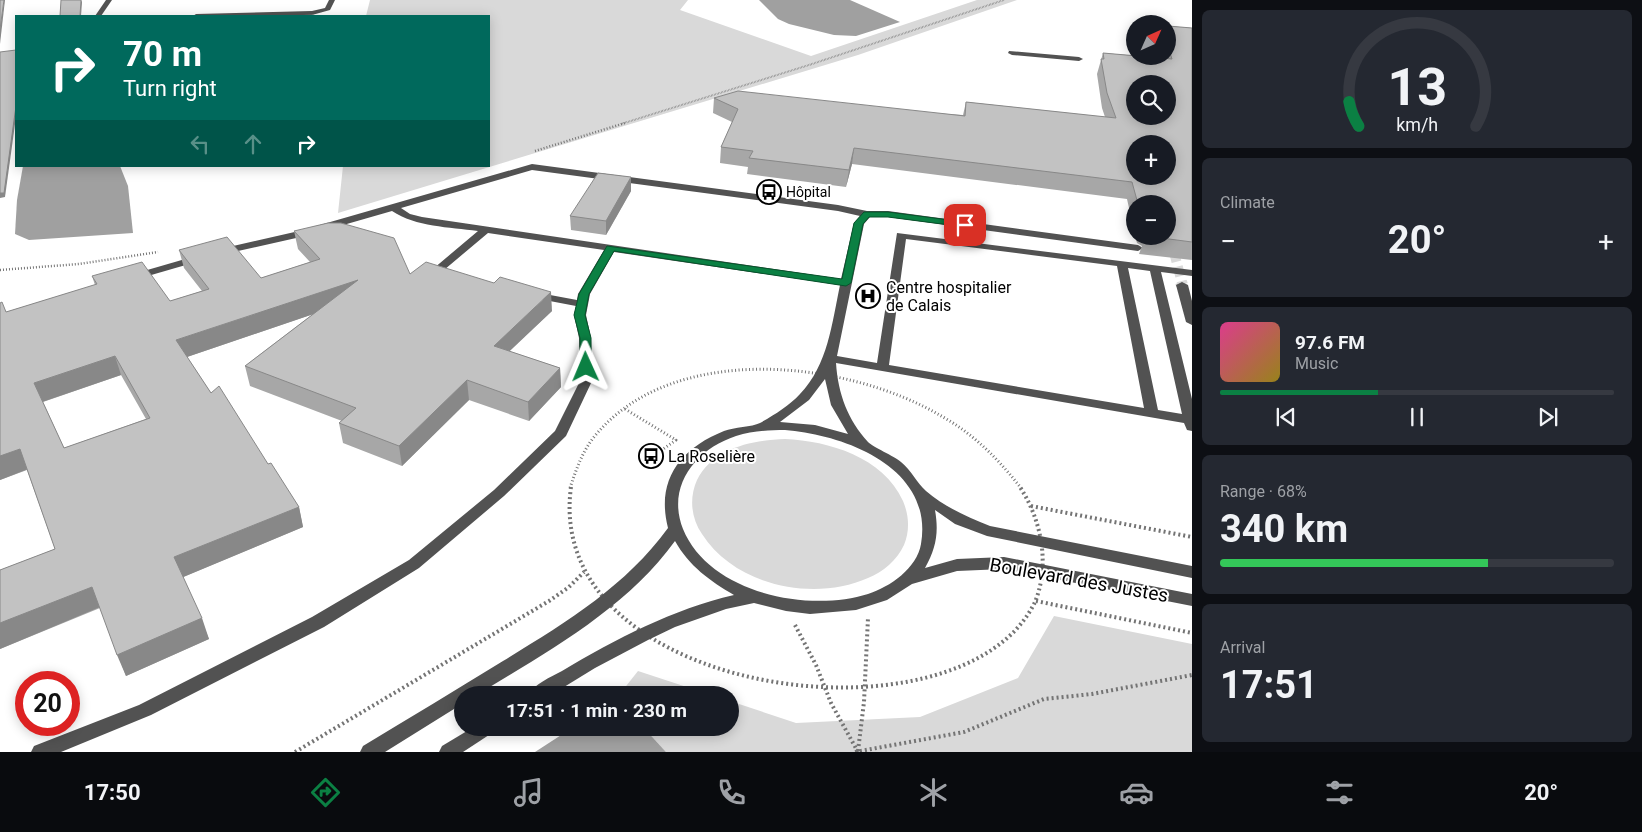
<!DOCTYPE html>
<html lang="en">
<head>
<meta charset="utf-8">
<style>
	:root { --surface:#171b24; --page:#242831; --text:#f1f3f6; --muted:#9ea1a6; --line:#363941; --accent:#0b8043 }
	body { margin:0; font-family:Roboto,sans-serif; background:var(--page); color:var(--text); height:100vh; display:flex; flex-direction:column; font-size:19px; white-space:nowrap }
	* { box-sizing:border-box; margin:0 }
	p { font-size:16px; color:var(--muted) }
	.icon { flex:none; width:28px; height:28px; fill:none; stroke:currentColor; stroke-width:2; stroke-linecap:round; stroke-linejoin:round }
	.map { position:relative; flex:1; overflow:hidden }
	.details { display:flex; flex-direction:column; gap:10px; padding:10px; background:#0d0f14; width:450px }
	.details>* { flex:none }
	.banner { position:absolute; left:15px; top:15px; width:475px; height:152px; border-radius:0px; box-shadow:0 2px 12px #0003; background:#00695c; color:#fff; overflow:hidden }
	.needle { width:32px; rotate:45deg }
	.fabs { position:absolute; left:1126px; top:15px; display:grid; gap:10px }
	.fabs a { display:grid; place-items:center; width:50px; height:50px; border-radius:50%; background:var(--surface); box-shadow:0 2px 12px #0003; font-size:25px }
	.speed { position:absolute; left:15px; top:671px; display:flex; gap:10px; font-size:25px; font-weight:700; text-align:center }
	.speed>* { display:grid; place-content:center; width:65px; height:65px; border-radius:50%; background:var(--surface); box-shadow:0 2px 12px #0003; line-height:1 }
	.speed .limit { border:8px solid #d22; background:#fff; color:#111 }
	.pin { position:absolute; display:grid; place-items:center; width:42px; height:42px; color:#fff; margin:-21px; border-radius:10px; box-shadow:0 2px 8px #0006 }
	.me { position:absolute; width:55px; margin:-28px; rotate:359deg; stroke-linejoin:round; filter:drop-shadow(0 0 4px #0008) }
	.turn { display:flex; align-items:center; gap:18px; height:105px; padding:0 25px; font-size:22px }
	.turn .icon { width:65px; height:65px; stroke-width:2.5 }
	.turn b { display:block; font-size:35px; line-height:42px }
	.lanes { display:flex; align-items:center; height:48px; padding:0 25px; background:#0003; justify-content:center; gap:25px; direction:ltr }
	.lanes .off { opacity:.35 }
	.big { font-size:38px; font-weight:700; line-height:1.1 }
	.details .widget { flex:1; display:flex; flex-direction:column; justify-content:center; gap:8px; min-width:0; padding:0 18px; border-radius:8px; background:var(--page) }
	.details .dial { align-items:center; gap:0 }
	.dial svg { height:130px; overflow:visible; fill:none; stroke:var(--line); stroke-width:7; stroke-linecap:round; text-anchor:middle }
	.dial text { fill:var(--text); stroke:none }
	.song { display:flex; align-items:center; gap:15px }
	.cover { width:60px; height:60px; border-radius:8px; background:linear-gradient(135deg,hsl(330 70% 55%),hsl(50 70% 35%)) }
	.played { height:5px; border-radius:2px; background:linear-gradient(90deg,var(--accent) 40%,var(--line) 40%) }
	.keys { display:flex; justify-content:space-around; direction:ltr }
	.heat { display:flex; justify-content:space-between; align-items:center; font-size:28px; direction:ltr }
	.charge { height:8px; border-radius:4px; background:linear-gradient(90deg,#34c759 68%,var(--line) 0) }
	.trip { position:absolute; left:454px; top:686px; width:285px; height:50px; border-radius:25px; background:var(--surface); box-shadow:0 2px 12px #0003; font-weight:700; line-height:50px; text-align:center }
	.dock { display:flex; height:80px; justify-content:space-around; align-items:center; background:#090b0e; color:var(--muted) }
	.dock .icon { width:35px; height:35px }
	.dock .selected { color:var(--accent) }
	.dock b { font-size:22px; color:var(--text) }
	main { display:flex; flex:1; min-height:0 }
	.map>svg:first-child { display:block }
</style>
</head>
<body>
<main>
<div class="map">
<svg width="1192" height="752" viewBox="0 0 1192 752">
	<rect width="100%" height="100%" fill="#fff"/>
	<g fill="#d9d9d9">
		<path d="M370 0H688L680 10 811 56 977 0H1017L858 55 338 213 343 166H489V16H366Z"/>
		<path d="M785 439C829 441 883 457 903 501 909 515 910 531 904 545 897 560 883 572 868 578 814 602 735 586 702 534 691 518 689 498 697 480 713 448 752 440 785 439Z"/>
		<path d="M1054 616 1192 644V752H666L644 728H730V701L796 723 920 717 1018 678Z"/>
		<path d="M638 671 711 695H619Z"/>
	</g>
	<g fill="#a0a0a0">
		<path d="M759 0H850L900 22 856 36 834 35 789 24 778 19Z"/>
		<path d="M23 166H120L128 186 133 233 29 240 15 234 17 200Z"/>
		<path d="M572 728H644L666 752H535Z"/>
	</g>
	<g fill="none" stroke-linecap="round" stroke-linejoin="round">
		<path stroke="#d9d9d9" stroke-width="10" stroke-dasharray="10 5" stroke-linecap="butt" d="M1174 252 1182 283"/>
		<path stroke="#d9d9d9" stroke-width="12" stroke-dasharray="12 6" stroke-linecap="butt" d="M1181 282 1182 285"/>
		<path stroke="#747474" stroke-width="2" stroke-dasharray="0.5 1" stroke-linecap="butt" d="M621 124 809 65 1004 0"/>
		<g stroke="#747474" stroke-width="2.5" stroke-dasharray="1 2" stroke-linecap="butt">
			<path d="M535 151 625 123"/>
			<path d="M0 270 79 264 158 252"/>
		</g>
		<g stroke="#747474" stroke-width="3" stroke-dasharray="1 2.5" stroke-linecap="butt">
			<path d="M625 409 676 440 646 461"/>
			<path d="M570 488C576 470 582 452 594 437 672 340 848 360 943 417 975 435 999 460 1021 488"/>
		</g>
		<g stroke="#747474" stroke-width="4" stroke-dasharray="2 3" stroke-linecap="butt">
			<path d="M571 487C542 699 963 752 1035 602 1050 565 1042 521 1020 487"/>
			<path d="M1031 506 1192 537"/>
			<path d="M1036 601 1192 633"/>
			<path d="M795 625 816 665 831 703 858 752"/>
			<path d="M858 751 864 702 868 618"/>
			<path d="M295 752 549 601 569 587 584 572"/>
			<path d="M855 752 964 732 1044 699 1092 694 1192 675"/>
		</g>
		<g fill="#525252" fill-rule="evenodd">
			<path d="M106 0H112L101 16H95Z"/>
			<path d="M329 0H335L330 10 312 15 193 16 196 14 312 11 325 8Z"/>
			<path d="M1009 51 1079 57 1083 59 1079 61 1012 55 1008 53Z"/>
			<path d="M532 164 838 205 867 211H888L1138 245 1143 248 1138 251 888 217H870L864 224 837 356 877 363 897 233 1192 270V276L1161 272 1192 399V431L1187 430 1184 423 836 363C838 394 848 420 868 442 873 447 894 456 901 462 911 470 917 483 926 491 944 507 968 517 990 526L1192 566V578L987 536 955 524 935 510C939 533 936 548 925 568L957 559 1004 557 1192 594V606L1004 569 957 571 912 584 887 600 856 610 810 614 786 611 754 603 726 609 675 627 648 640 595 668 551 695H528C534 684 551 677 562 671 616 639 673 609 734 595 710 581 689 566 675 541 625 610 548 651 477 695H462V704L385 752H360L363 746C409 718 456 690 503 661 565 623 625 587 668 528 656 481 679 449 724 431 734 427 752 427 760 423 774 415 789 406 800 394 828 365 832 323 840 285L614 252 590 294 586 315 591 338 592 381 566 436 504 496 419 568 324 627 151 715 61 752H31L34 746 139 705 312 617 409 560 494 490 555 431 580 381 579 338 574 315 576 306 534 298 528 295 534 292 577 300 578 294 604 250 488 233 438 275V279C433 280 428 280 426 276L427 274 478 231C449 227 416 227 392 211L305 236 220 255 215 252 220 249 299 231ZM532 170 838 211 860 216 854 223 841 279 422 217 410 214 401 208ZM906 239 1117 266 1144 408 889 365ZM1128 268 1150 271 1182 414 1158 410ZM825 379 831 405 848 434 815 425 780 422 809 400ZM785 430C846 435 934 468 921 544 917 568 890 587 868 594 808 613 709 593 683 529 666 486 696 449 736 436 752 431 769 430 785 430Z"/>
			<path d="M199 255 203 256V260L134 280 129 277 130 275Z"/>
			<path d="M1182 282 1188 285 1192 301V325L1186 322 1176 285Z"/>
			<path d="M472 728H495L492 733 463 752H439L442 746Z"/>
		</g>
	</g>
	<g fill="#a7a7a7" fill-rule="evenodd">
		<path d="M1168 26 1192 28V260L1139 254 1142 246 1137 243 1135 236H1168V204H1135V235L1127 199 852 164 846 187 747 174 748 167 720 163 721 147 732 122 713 113 714 98 963 115 966 102 1105 117 1102 108 1097 74 1103 53 1162 58 1161 56H1168Z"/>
		<path d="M631 177V191L606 235 571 230 570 216Z"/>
		<path d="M294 231 410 274 552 311 509 351 560 368 561 387 529 421 469 400 402 466 343 443 339 423 342 421 250 386 245 366 313 314 187 357 211 393 268 464 299 507 303 527 183 577 209 639 126 676 100 608 0 649V570L55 549 27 470 0 480V303L6 312 95 285 92 276 170 301 202 291 184 268 179 250 261 278 310 262 298 249ZM121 375 146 419 64 448 43 402Z"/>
	</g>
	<g fill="#888">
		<path d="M4 0H5L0 44V29Z"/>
		<path d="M81 0 82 2 81 16H80Z"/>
		<path d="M16 106V117L5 197 0 198V193Z"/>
		<path d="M854 148 852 164 846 187 849 170Z"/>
		<path d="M631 177V191L606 235V221Z"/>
		<path d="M358 280 361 298 181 359 176 340Z"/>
		<path d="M551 292 552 311 495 365 494 346Z"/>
		<path d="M115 356 121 375 42 402 34 383Z"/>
		<path d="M560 368 561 387 529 421 528 402Z"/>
		<path d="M467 380 469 400 402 466 399 446Z"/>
		<path d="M20 449 28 469 0 480V456Z"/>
		<path d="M299 507 303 527 181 578 174 557Z"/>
		<path d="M92 587 100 607 0 649V623Z"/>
		<path d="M202 618 209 639 126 676 117 655Z"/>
	</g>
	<g fill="#c2c2c2" stroke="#888" fill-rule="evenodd">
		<path d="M0 0H4L0 29Z"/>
		<path d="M61 0H81L80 16H60Z"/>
		<path d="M314 15V16H292Z"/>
		<path d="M1168 26 1192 28V242L1146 236H1168V204H1138L1132 182 854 148 849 170 749 158 753 151 721 147 738 109 714 98 738 91 965 116 966 102 1116 118 1107 93 1101 59H1104L1103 53 1172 59 1168 47ZM1135 84H1168V116H1135ZM1135 144H1168V176H1135Z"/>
		<path d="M16 50V106L4 193H0V52Z"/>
		<path d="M598 173 631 177 606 221 570 216Z"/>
		<path d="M328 223H341L394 238 410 274 426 262 494 283 500 277 551 292 494 346 560 368 528 402 467 380 399 446 339 423 356 408 245 366 358 280 176 340 211 393 219 386 268 464 271 463 299 507 174 557 202 618 117 655 92 587 0 623V570L55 549 20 449 0 456V303L2 302 6 312 97 284 92 276 142 262 170 301 209 289 179 250 227 237 261 278 320 259 294 231ZM115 356 150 418 64 448 34 383Z"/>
	</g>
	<path fill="#0b8043" stroke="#07532c" d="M864 212H888L965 222 970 225 965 227 888 217H869L863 224 851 283 846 286 614 251 589 294 585 315 591 338V367L586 370 580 367V338L574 315 579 294 607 246 842 279 854 223Z"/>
	<defs>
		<symbol id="bus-ring" viewBox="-11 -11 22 22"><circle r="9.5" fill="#fff" stroke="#000" stroke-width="1.5"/><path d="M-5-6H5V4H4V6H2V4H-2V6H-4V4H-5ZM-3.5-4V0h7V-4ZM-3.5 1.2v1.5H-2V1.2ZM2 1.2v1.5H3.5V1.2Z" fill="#000"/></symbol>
		<symbol id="hospital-ring" viewBox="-11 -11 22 22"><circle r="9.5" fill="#fff" stroke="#000" stroke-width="1.5"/><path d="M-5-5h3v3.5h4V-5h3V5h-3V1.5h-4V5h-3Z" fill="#000"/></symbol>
	</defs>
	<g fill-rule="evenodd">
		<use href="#bus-ring" x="755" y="178" width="28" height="28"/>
		<use href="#hospital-ring" x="854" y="282" width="28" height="28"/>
		<use href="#bus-ring" x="637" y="442" width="28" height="28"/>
	</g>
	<g text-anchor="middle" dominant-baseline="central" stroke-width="4" stroke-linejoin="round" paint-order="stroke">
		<g font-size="14" fill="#000" stroke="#fff" text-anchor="start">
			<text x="786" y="192">Hôpital</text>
		</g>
		<g font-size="16" fill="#000" stroke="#fff" text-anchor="start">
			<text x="886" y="287">Centre hospitalier<tspan x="886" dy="18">de Calais</tspan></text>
			<text x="668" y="456">La Roselière</text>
		</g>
		<g font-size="19" fill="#000" stroke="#fff">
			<text transform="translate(1079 580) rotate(10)">Boulevard des Justes</text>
		</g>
	</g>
</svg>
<div class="fabs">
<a><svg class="needle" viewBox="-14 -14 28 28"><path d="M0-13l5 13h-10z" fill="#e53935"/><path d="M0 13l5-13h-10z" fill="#9ea1a6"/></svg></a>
<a><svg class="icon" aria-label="search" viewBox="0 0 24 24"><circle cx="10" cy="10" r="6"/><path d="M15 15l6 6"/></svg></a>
<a>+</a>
<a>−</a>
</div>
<div class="speed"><div class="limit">20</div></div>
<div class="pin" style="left:965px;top:225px;background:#d93025"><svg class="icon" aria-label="arrive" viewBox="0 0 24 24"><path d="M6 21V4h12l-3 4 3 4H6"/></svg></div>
<svg class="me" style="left:586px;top:367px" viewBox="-20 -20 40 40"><path d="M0-17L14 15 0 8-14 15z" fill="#0b8043" stroke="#fff" stroke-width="4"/></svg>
<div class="trip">17:51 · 1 min · 230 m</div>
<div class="banner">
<div class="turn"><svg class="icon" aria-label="right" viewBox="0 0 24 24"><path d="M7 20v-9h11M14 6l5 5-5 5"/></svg><div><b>70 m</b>Turn right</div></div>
<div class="lanes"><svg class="icon off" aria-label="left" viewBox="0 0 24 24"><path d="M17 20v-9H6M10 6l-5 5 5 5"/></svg><svg class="icon off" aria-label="ahead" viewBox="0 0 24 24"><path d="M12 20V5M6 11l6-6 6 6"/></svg><svg class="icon" aria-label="right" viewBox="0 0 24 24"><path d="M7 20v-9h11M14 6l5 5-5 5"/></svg></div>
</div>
</div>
<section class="details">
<div class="widget dial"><svg viewBox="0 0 100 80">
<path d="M14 69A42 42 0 1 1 86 69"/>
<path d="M14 69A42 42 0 0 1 8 54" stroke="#0b8043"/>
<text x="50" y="56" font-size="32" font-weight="700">13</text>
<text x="50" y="72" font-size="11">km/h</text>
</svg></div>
<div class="widget"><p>Climate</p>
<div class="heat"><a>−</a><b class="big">20°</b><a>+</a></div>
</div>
<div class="widget">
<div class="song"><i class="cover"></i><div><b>97.6 FM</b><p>Music</p></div></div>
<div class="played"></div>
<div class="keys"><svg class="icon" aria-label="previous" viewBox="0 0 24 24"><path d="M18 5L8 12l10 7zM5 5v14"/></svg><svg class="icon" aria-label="pause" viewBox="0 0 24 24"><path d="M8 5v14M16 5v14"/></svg><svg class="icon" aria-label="next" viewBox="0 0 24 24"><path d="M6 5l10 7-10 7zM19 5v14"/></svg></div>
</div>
<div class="widget"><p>Range · 68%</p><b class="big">340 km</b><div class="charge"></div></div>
<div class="widget"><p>Arrival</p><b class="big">17:51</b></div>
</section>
</main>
<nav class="dock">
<b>17:50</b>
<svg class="icon selected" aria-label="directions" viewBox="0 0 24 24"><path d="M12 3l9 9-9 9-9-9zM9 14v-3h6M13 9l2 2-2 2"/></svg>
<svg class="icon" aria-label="music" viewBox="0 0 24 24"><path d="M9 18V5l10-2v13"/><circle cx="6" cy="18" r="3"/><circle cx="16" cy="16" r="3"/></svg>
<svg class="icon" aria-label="phone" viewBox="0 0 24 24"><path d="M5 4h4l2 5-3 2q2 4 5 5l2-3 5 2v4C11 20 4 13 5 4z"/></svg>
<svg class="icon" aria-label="climate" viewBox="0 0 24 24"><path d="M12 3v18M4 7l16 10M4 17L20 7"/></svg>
<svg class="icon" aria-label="car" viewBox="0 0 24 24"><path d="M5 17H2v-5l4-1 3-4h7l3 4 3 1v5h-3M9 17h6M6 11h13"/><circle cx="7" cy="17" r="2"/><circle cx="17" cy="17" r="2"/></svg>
<svg class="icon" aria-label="filters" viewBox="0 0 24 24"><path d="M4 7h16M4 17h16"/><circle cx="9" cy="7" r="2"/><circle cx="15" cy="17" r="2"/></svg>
<b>20°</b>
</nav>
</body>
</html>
